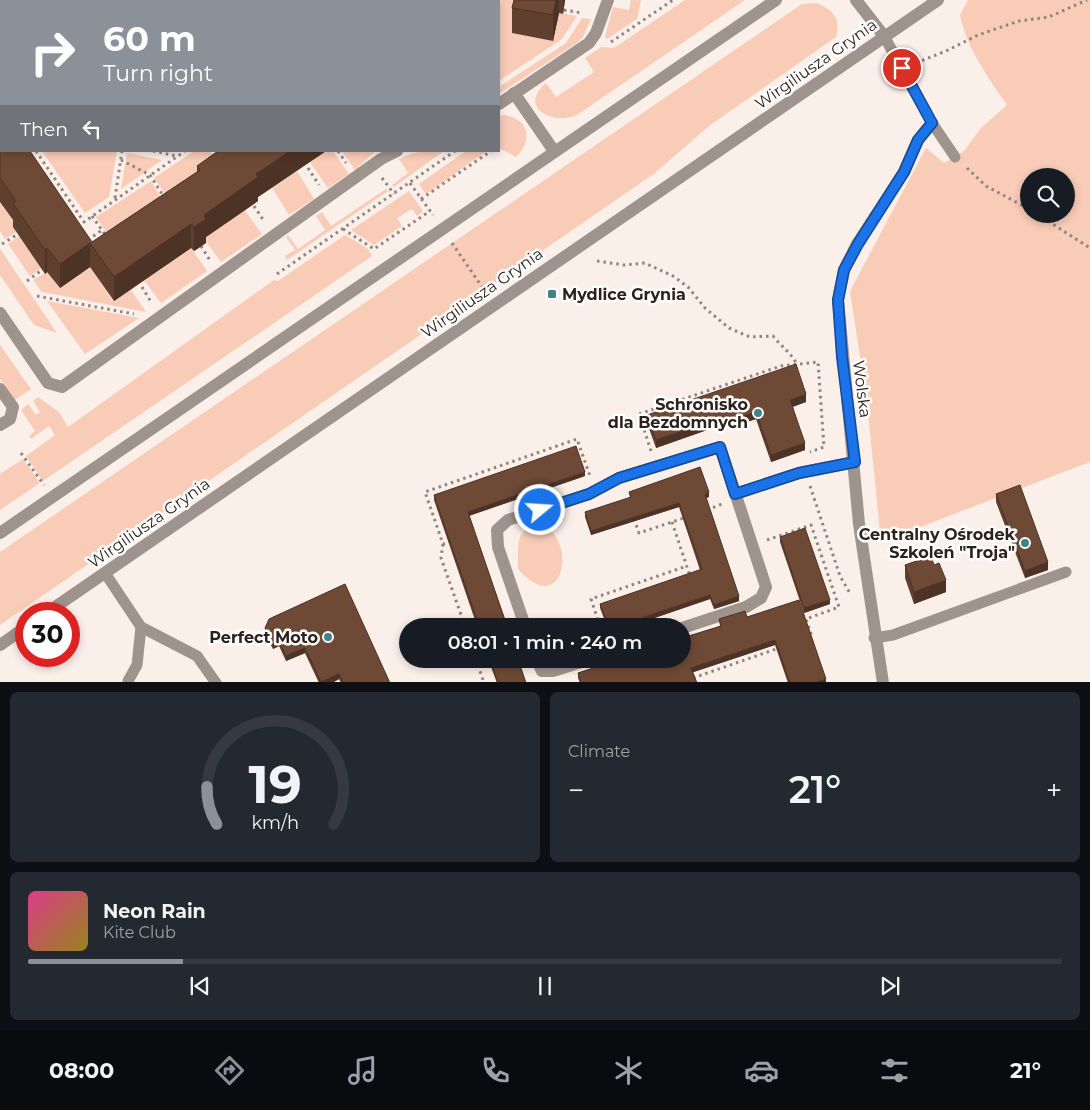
<!DOCTYPE html>
<html lang="en">
<head>
<meta charset="utf-8">
<style>
	:root { --surface:#171b24; --page:#242831; --text:#f1f3f6; --muted:#9ea1a6; --line:#363941; --accent:#8c9099 }
	body { margin:0; font-family:Montserrat,sans-serif; background:var(--page); color:var(--text); height:100vh; display:flex; flex-direction:column; font-size:19px; white-space:nowrap }
	* { box-sizing:border-box; margin:0 }
	p { font-size:16px; color:var(--muted) }
	.icon { flex:none; width:28px; height:28px; fill:none; stroke:currentColor; stroke-width:2; stroke-linecap:round; stroke-linejoin:round }
	.map { position:relative; height:682px; overflow:hidden }
	.sheet { display:flex; flex-direction:column; gap:10px; padding:10px; background:#0d0f14; flex:1 }
	.sheet>* { flex:none }
	.guide { position:absolute; left:0px; top:0px; width:500px; height:152px; box-shadow:0 2px 8px #0003; background:#8c9099; color:#fff; overflow:hidden }
	.buttons { position:absolute; left:1020px; top:168px; display:grid; gap:10px }
	.buttons a { display:grid; place-items:center; width:55px; height:55px; border-radius:50%; background:var(--surface); box-shadow:0 2px 8px #0003; font-size:25px }
	.speed { position:absolute; left:15px; top:602px; display:flex; gap:10px; font-size:25px; font-weight:700; text-align:center }
	.speed>* { display:grid; place-content:center; width:65px; height:65px; border-radius:50%; background:var(--surface); box-shadow:0 2px 8px #0003; line-height:1 }
	.speed .limit { border:8px solid #d22; background:#fff; color:#111 }
	.pin { position:absolute; display:grid; place-items:center; width:42px; height:42px; color:#fff; margin:-21px; border:2px solid #fff; border-radius:50%; box-shadow:0 1px 5px #0007 }
	.me { position:absolute; width:55px; margin:-28px; rotate:72deg; stroke-linejoin:round; filter:drop-shadow(0 0 4px #0008) }
	.turn { display:flex; align-items:center; gap:18px; height:105px; padding:0 20px; font-size:22px }
	.turn .icon { width:65px; height:65px; stroke-width:2.5 }
	.turn b { display:block; font-size:35px; line-height:42px }
	.then { display:flex; align-items:center; height:48px; padding:0 20px; background:#0003; gap:10px; font-size:19px }
	.big { font-size:38px; font-weight:600; line-height:1.1 }
	.sheet .tile { flex:1; display:flex; flex-direction:column; justify-content:center; gap:8px; min-width:0; padding:0 18px; border-radius:8px; background:var(--page) }
	.sheet .dial { align-items:center; gap:0 }
	.dial svg { height:130px; overflow:visible; fill:none; stroke:var(--line); stroke-width:7; stroke-linecap:round; text-anchor:middle }
	.dial text { fill:var(--text); stroke:none }
	.song { display:flex; align-items:center; gap:15px }
	.cover { width:60px; height:60px; border-radius:8px; background:linear-gradient(135deg,hsl(330 70% 55%),hsl(50 70% 35%)) }
	.played { height:5px; border-radius:2px; background:linear-gradient(90deg,var(--accent) 15%,var(--line) 15%) }
	.keys { display:flex; justify-content:space-around; direction:ltr }
	.heat { display:flex; justify-content:space-between; align-items:center; font-size:28px; direction:ltr }
	.sheet .tiles { flex:1; display:grid; gap:10px; grid-template-columns:1fr 1fr }
	.tile:last-child { grid-column:span 2 }
	.trip { position:absolute; left:399px; top:618px; width:292px; height:50px; border-radius:25px; background:var(--surface); box-shadow:0 2px 8px #0003; font-weight:600; line-height:50px; text-align:center }
	.menu { display:flex; height:80px; justify-content:space-around; align-items:center; background:#090b0e; color:var(--muted) }
	.menu .icon { width:35px; height:35px }
	.menu .on { color:var(--accent) }
	.menu b { font-size:22px; color:var(--text) }
	.map>svg:first-child { display:block }
</style>
</head>
<body>
<div class="map">
<svg width="1090" height="683" viewBox="0 0 1090 683">
	<rect width="100%" height="100%" fill="#fbefea"/>
	<g fill="#f8ccb7" fill-rule="evenodd">
		<path d="M486 0H519L512 33 553 41 559 13 577 16 562 39 499 81V1Z"/>
		<path d="M631 0H641L637 19 607 39 605 37 613 7 629 10Z"/>
		<path d="M685 0H745L577 115C551 126 518 106 546 83L556 97 594 72 585 58 601 47 614 48Z"/>
		<path d="M968 0H1090V462L881 542 867 402 850 291 926 148 944 163 964 151 981 128 1007 105C988 77 967 49 960 15ZM1029 176H1066V214H1029Z"/>
		<path d="M817 3C834 10 841 19 836 37L709 126 655 173 0 625V552L802 4Z"/>
		<path d="M582 18 591 19 583 37 577 43 499 94V87L566 43Z"/>
		<path d="M504 115C530 119 533 141 516 157L499 148V116Z"/>
		<path d="M42 151H117L109 197 85 213Z"/>
		<path d="M194 151H210L222 172 177 210 154 178Z"/>
		<path d="M326 151H333L349 174 328 188 310 162Z"/>
		<path d="M342 151H376L355 170Z"/>
		<path d="M427 151H444L394 187 392 185 408 173 399 159 413 153Z"/>
		<path d="M466 151H487L426 194 419 184Z"/>
		<path d="M127 153 162 160 121 189Z"/>
		<path d="M297 171 314 199 289 215 272 188Z"/>
		<path d="M151 181 171 214 118 249 96 217Z"/>
		<path d="M386 189 388 191 287 260 285 256 295 250 286 237 288 235 298 249 325 230 316 216 322 212 331 226Z"/>
		<path d="M409 191 423 211 417 216 412 209 397 218 402 226 374 245 351 230Z"/>
		<path d="M0 202 16 225V232L5 239 0 231Z"/>
		<path d="M243 208 262 234 221 262 204 239Z"/>
		<path d="M345 235 368 249 372 256 43 481 26 456 55 435 49 426 31 439 29 436 35 431 21 410 28 404 36 415 40 412 33 401 38 397 59 412 68 427 274 280 278 281Z"/>
		<path d="M19 236 41 268 30 276 8 244Z"/>
		<path d="M191 248 207 271 161 303 144 280Z"/>
		<path d="M0 249 57 333 34 325 0 275Z"/>
		<path d="M90 267 113 301 131 290 146 312 42 292 33 280 47 272 60 288Z"/>
		<path d="M47 301 139 318 85 354Z"/>
		<path d="M0 345 31 389 15 400 0 379Z"/>
		<path d="M23 459 40 483 0 510V474Z"/>
		<path d="M539 524C579 535 565 622 518 569 519 546 513 531 539 524Z"/>
	</g>
	<g fill="none" stroke-linecap="round" stroke-linejoin="round">
		<g stroke="#8f847f" stroke-width="3" stroke-dasharray="2.5 4" stroke-linecap="butt">
			<path d="M211 0 212 1"/>
			<path d="M3 1V0"/>
			<path d="M307 1V0"/>
			<path d="M482 1V0"/>
			<path d="M564 10 582 13"/>
			<path d="M0 17 1 11"/>
			<path d="M611 42 673 0"/>
			<path d="M916 63 946 51 978 35 1019 21 1049 17 1087 0"/>
			<path d="M36 151 84 222 185 151"/>
			<path d="M153 151 177 156"/>
			<path d="M338 151 346 163"/>
			<path d="M121 160 150 175 164 197"/>
			<path d="M308 168 319 185"/>
			<path d="M967 168 986 186 1029 209"/>
			<path d="M382 178 394 194"/>
			<path d="M410 183 433 215"/>
			<path d="M115 198 122 151"/>
			<path d="M421 199 491 151"/>
			<path d="M254 206 264 221"/>
			<path d="M1037 214 1090 248"/>
			<path d="M92 216 106 236"/>
			<path d="M343 229 374 249 430 211"/>
			<path d="M88 240 102 230"/>
			<path d="M452 243 482 287 488 288"/>
			<path d="M2 244 18 234"/>
			<path d="M201 246 211 262"/>
			<path d="M597 261 624 265 645 263 673 276 688 287 705 308 729 328 750 337 773 336C781 346 791 353 796 363"/>
			<path d="M277 274 455 151"/>
			<path d="M27 281 42 270"/>
			<path d="M142 287 151 302"/>
			<path d="M37 296 134 314"/>
			<path d="M651 451 639 414 781 366 818 362 824 447 810 452"/>
			<path d="M21 453 44 485"/>
			<path d="M810 486 840 576 851 595"/>
			<path d="M707 510 722 504"/>
			<path d="M634 519 639 533 687 517"/>
			<path d="M672 522 690 576"/>
			<path d="M767 540 811 525 839 607 806 619 812 637 808 638"/>
			<path d="M451 541 443 544 425 492 577 439 590 476"/>
			<path d="M443 544 441 558 465 626"/>
			<path d="M600 626 591 599 687 566"/>
			<path d="M476 659 484 683"/>
			<path d="M693 678 779 648"/>
		</g>
		<g stroke="#9f938d" stroke-width="11">
			<path d="M884 36 932 123 955 157"/>
			<path d="M105 573 141 627 197 656 216 683"/>
			<path d="M874 638 893 635 1066 572"/>
			<path d="M128 681 137 665 141 627"/>
		</g>
		<g stroke="#9f938d" stroke-width="12">
			<path d="M856 0 884 36"/>
			<path d="M134 1V0"/>
			<path d="M424 1V0"/>
			<path d="M514 93 554 151"/>
			<path d="M499 104 589 43 596 33 608 0"/>
			<path d="M0 313 48 383 62 387 381 159 397 151"/>
			<path d="M0 389 13 407 10 419 0 425"/>
			<path d="M735 494 799 473 855 462"/>
			<path d="M0 533 776 0"/>
			<path d="M45 614 938 0"/>
			<path d="M525 626 498 547 497 530 508 520 589 494 619 478 720 447 766 587 761 598 746 607 682 628"/>
			<path d="M0 645 26 627"/>
			<path d="M536 659 542 671H553L591 659"/>
			<path d="M883 683 859 524 838 300 844 270 857 244 904 172 918 140 932 123"/>
		</g>
	</g>
	<g fill="#5f3f2e">
		<path d="M514 0H565L563 14 559 13 553 41 512 33V8Z"/>
		<path d="M0 118 92 242 197 172V166L218 151H326L258 197V201L206 237V243L194 251 191 248 114 301 90 267 60 288 47 272 45 274 13 227V220L0 202Z"/>
		<path d="M806 402 793 407 805 450 771 462 756 419 729 428 727 423 656 448 647 423V415Z"/>
		<path d="M585 476 469 516 507 626H477L434 500V495Z"/>
		<path d="M629 492 709 497 706 498 739 601 714 609 710 599 631 626H607L600 608V604L700 570 679 507 591 535 585 517V512L630 498Z"/>
		<path d="M996 494 1048 570 1025 578 996 502Z"/>
		<path d="M780 537 830 604 804 613 780 542Z"/>
		<path d="M905 565 946 592 914 604 905 578Z"/>
		<path d="M747 617 826 683H788L775 645 693 672 697 683H580L578 678V673L720 626 719 619Z"/>
		<path d="M265 628 390 683H341L339 679 332 683H319L305 653 286 661 279 646 273 649 265 634Z"/>
		<path d="M488 659H518L526 683H497Z"/>
	</g>
	<g fill="#4d3326">
		<path d="M556 0H559V13L553 41V15Z"/>
		<path d="M563 0H565L563 14Z"/>
		<path d="M290 151H326L258 197V201L206 237V243L194 251V227L204 215 256 174Z"/>
		<path d="M191 224V248L114 301V277Z"/>
		<path d="M90 243V267L60 288V264Z"/>
		<path d="M47 248V272L45 274V250Z"/>
		<path d="M806 394V402L790 407V400Z"/>
		<path d="M756 412V419L729 428V421Z"/>
		<path d="M727 416V423L656 448V440Z"/>
		<path d="M805 443V450L771 462V455Z"/>
		<path d="M585 472V476L468 516V512Z"/>
		<path d="M709 492V497L705 498V494Z"/>
		<path d="M679 503V507L591 535V531Z"/>
		<path d="M1048 562V570L1025 578V571Z"/>
		<path d="M946 580V592L914 604V592Z"/>
		<path d="M710 595V599L631 626H618Z"/>
		<path d="M739 596V601L714 609V605Z"/>
		<path d="M830 600V604L804 613V608Z"/>
		<path d="M775 640V645L691 673V668Z"/>
		<path d="M279 641V646L273 649V644Z"/>
		<path d="M305 648V653L286 661V656Z"/>
		<path d="M339 674V679L332 683H321Z"/>
		<path d="M826 679V683H815Z"/>
	</g>
	<g fill="#6e4936" stroke="#4d3326">
		<rect x="28" y="0" width="54" height="1"/>
		<rect x="329" y="0" width="42" height="1"/>
		<path d="M374 0H406V1H382Z"/>
		<path d="M514 0H556L553 15 512 8Z"/>
		<path d="M1 117V151H30L92 242 200 170 197 166 218 151H290L256 174 258 177 204 215 206 219 194 227 191 224 114 277 90 243 60 264 47 248 45 250 13 203 16 201 0 178V118Z"/>
		<path d="M796 364 806 394 790 400 805 443 771 455 756 412 729 421 727 416 656 440 647 415Z"/>
		<path d="M576 446 585 472 468 512 507 626H479L434 495Z"/>
		<path d="M700 467 709 492 705 494 739 596 714 605 710 595 618 626H608L600 604 702 569 679 503 591 531 585 512 631 497 629 492Z"/>
		<path d="M1020 485 1048 562 1025 571 996 494Z"/>
		<path d="M805 528 830 600 804 608 780 537Z"/>
		<path d="M931 556 934 565 939 563 946 580 914 592 905 565Z"/>
		<path d="M345 584 390 683H343L339 674 321 682 305 648 286 656 279 641 273 644 265 628 269 619Z"/>
		<path d="M799 600 826 679 815 683H790L775 640 691 668 697 683H581L578 673 621 659H682V638L721 626 719 619 745 611 747 617Z"/>
		<path d="M490 659H518L526 683H498Z"/>
	</g>
	<g fill="none" stroke-linecap="round" stroke-linejoin="round">
		<defs>
			<path id="route" d="M540 510 589 494 619 478 720 447 735 494 799 473 855 462 842 357 838 300 844 270 858 244 904 172 918 140 932 123 902 68"/>
		</defs>
		<use href="#route" stroke="#114b97" stroke-width="12"/>
		<use href="#route" stroke="#1a73e8" stroke-width="9"/>
	</g>
	<g fill="#3c8486" stroke="#fff" stroke-width="2">
		<rect x="547" y="289" width="10" height="10" rx="2.5"/>
		<circle cx="758" cy="413" r="5"/>
		<circle cx="1025" cy="543" r="5"/>
		<circle cx="328" cy="637" r="5"/>
	</g>
	<g text-anchor="middle" dominant-baseline="central" stroke-width="5" stroke-linejoin="round" paint-order="stroke">
		<g font-size="16" fill="#2c211c" stroke="#fff">
			<text transform="translate(816 64) rotate(-35)">Wirgiliusza Grynia</text>
			<text transform="translate(482 293) rotate(-35)">Wirgiliusza Grynia</text>
			<text transform="translate(862 389) rotate(83)">Wolska</text>
			<text transform="translate(149 523) rotate(-35)">Wirgiliusza Grynia</text>
		</g>
		<g font-size="16" font-weight="bold" fill="#2c211c" stroke="#fff" text-anchor="end">
			<text x="562" y="294" text-anchor="start">Mydlice Grynia</text>
			<text x="748" y="404">Schronisko<tspan x="748" dy="18">dla Bezdomnych</tspan></text>
			<text x="1015" y="534">Centralny Ośrodek<tspan x="1015" dy="18">Szkoleń "Troja"</tspan></text>
			<text x="318" y="637">Perfect Moto</text>
		</g>
	</g>
</svg>
<div class="buttons">
<a><svg class="icon" aria-label="search" viewBox="0 0 24 24"><circle cx="10" cy="10" r="6"/><path d="M15 15l6 6"/></svg></a>
</div>
<div class="speed"><div class="limit">30</div></div>
<div class="pin" style="left:902px;top:68px;background:#d93025"><svg class="icon" aria-label="arrive" viewBox="0 0 24 24"><path d="M6 21V4h12l-3 4 3 4H6"/></svg></div>
<svg class="me" style="left:540px;top:510px" viewBox="-20 -20 40 40"><circle r="17" fill="#1a73e8" stroke="#fff" stroke-width="3"/><path d="M0-11L8 9 0 5-8 9z" fill="#fff"/></svg>
<div class="trip">08:01 · 1 min · 240 m</div>
<div class="guide">
<div class="turn"><svg class="icon" aria-label="right" viewBox="0 0 24 24"><path d="M7 20v-9h11M14 6l5 5-5 5"/></svg><div><b>60 m</b>Turn right</div></div>
<div class="then">Then<svg class="icon" aria-label="left" viewBox="0 0 24 24"><path d="M17 20v-9H6M10 6l-5 5 5 5"/></svg></div>
</div>
</div>
<section class="sheet">
<div class="tiles">
<div class="tile dial"><svg viewBox="0 0 100 80">
<path d="M14 69A42 42 0 1 1 86 69"/>
<path d="M14 69A42 42 0 0 1 8 46" stroke="#8c9099"/>
<text x="50" y="56" font-size="32" font-weight="700">19</text>
<text x="50" y="72" font-size="11">km/h</text>
</svg></div>
<div class="tile"><p>Climate</p>
<div class="heat"><a>−</a><b class="big">21°</b><a>+</a></div>
</div>
<div class="tile">
<div class="song"><i class="cover"></i><div><b>Neon Rain</b><p>Kite Club</p></div></div>
<div class="played"></div>
<div class="keys"><svg class="icon" aria-label="previous" viewBox="0 0 24 24"><path d="M18 5L8 12l10 7zM5 5v14"/></svg><svg class="icon" aria-label="pause" viewBox="0 0 24 24"><path d="M8 5v14M16 5v14"/></svg><svg class="icon" aria-label="next" viewBox="0 0 24 24"><path d="M6 5l10 7-10 7zM19 5v14"/></svg></div>
</div>
</div>
</section>
<nav class="menu">
<b>08:00</b>
<svg class="icon on" aria-label="directions" viewBox="0 0 24 24"><path d="M12 3l9 9-9 9-9-9zM9 14v-3h6M13 9l2 2-2 2"/></svg>
<svg class="icon" aria-label="music" viewBox="0 0 24 24"><path d="M9 18V5l10-2v13"/><circle cx="6" cy="18" r="3"/><circle cx="16" cy="16" r="3"/></svg>
<svg class="icon" aria-label="phone" viewBox="0 0 24 24"><path d="M5 4h4l2 5-3 2q2 4 5 5l2-3 5 2v4C11 20 4 13 5 4z"/></svg>
<svg class="icon" aria-label="climate" viewBox="0 0 24 24"><path d="M12 3v18M4 7l16 10M4 17L20 7"/></svg>
<svg class="icon" aria-label="car" viewBox="0 0 24 24"><path d="M5 17H2v-5l4-1 3-4h7l3 4 3 1v5h-3M9 17h6M6 11h13"/><circle cx="7" cy="17" r="2"/><circle cx="17" cy="17" r="2"/></svg>
<svg class="icon" aria-label="filters" viewBox="0 0 24 24"><path d="M4 7h16M4 17h16"/><circle cx="9" cy="7" r="2"/><circle cx="15" cy="17" r="2"/></svg>
<b>21°</b>
</nav>
</body>
</html>
